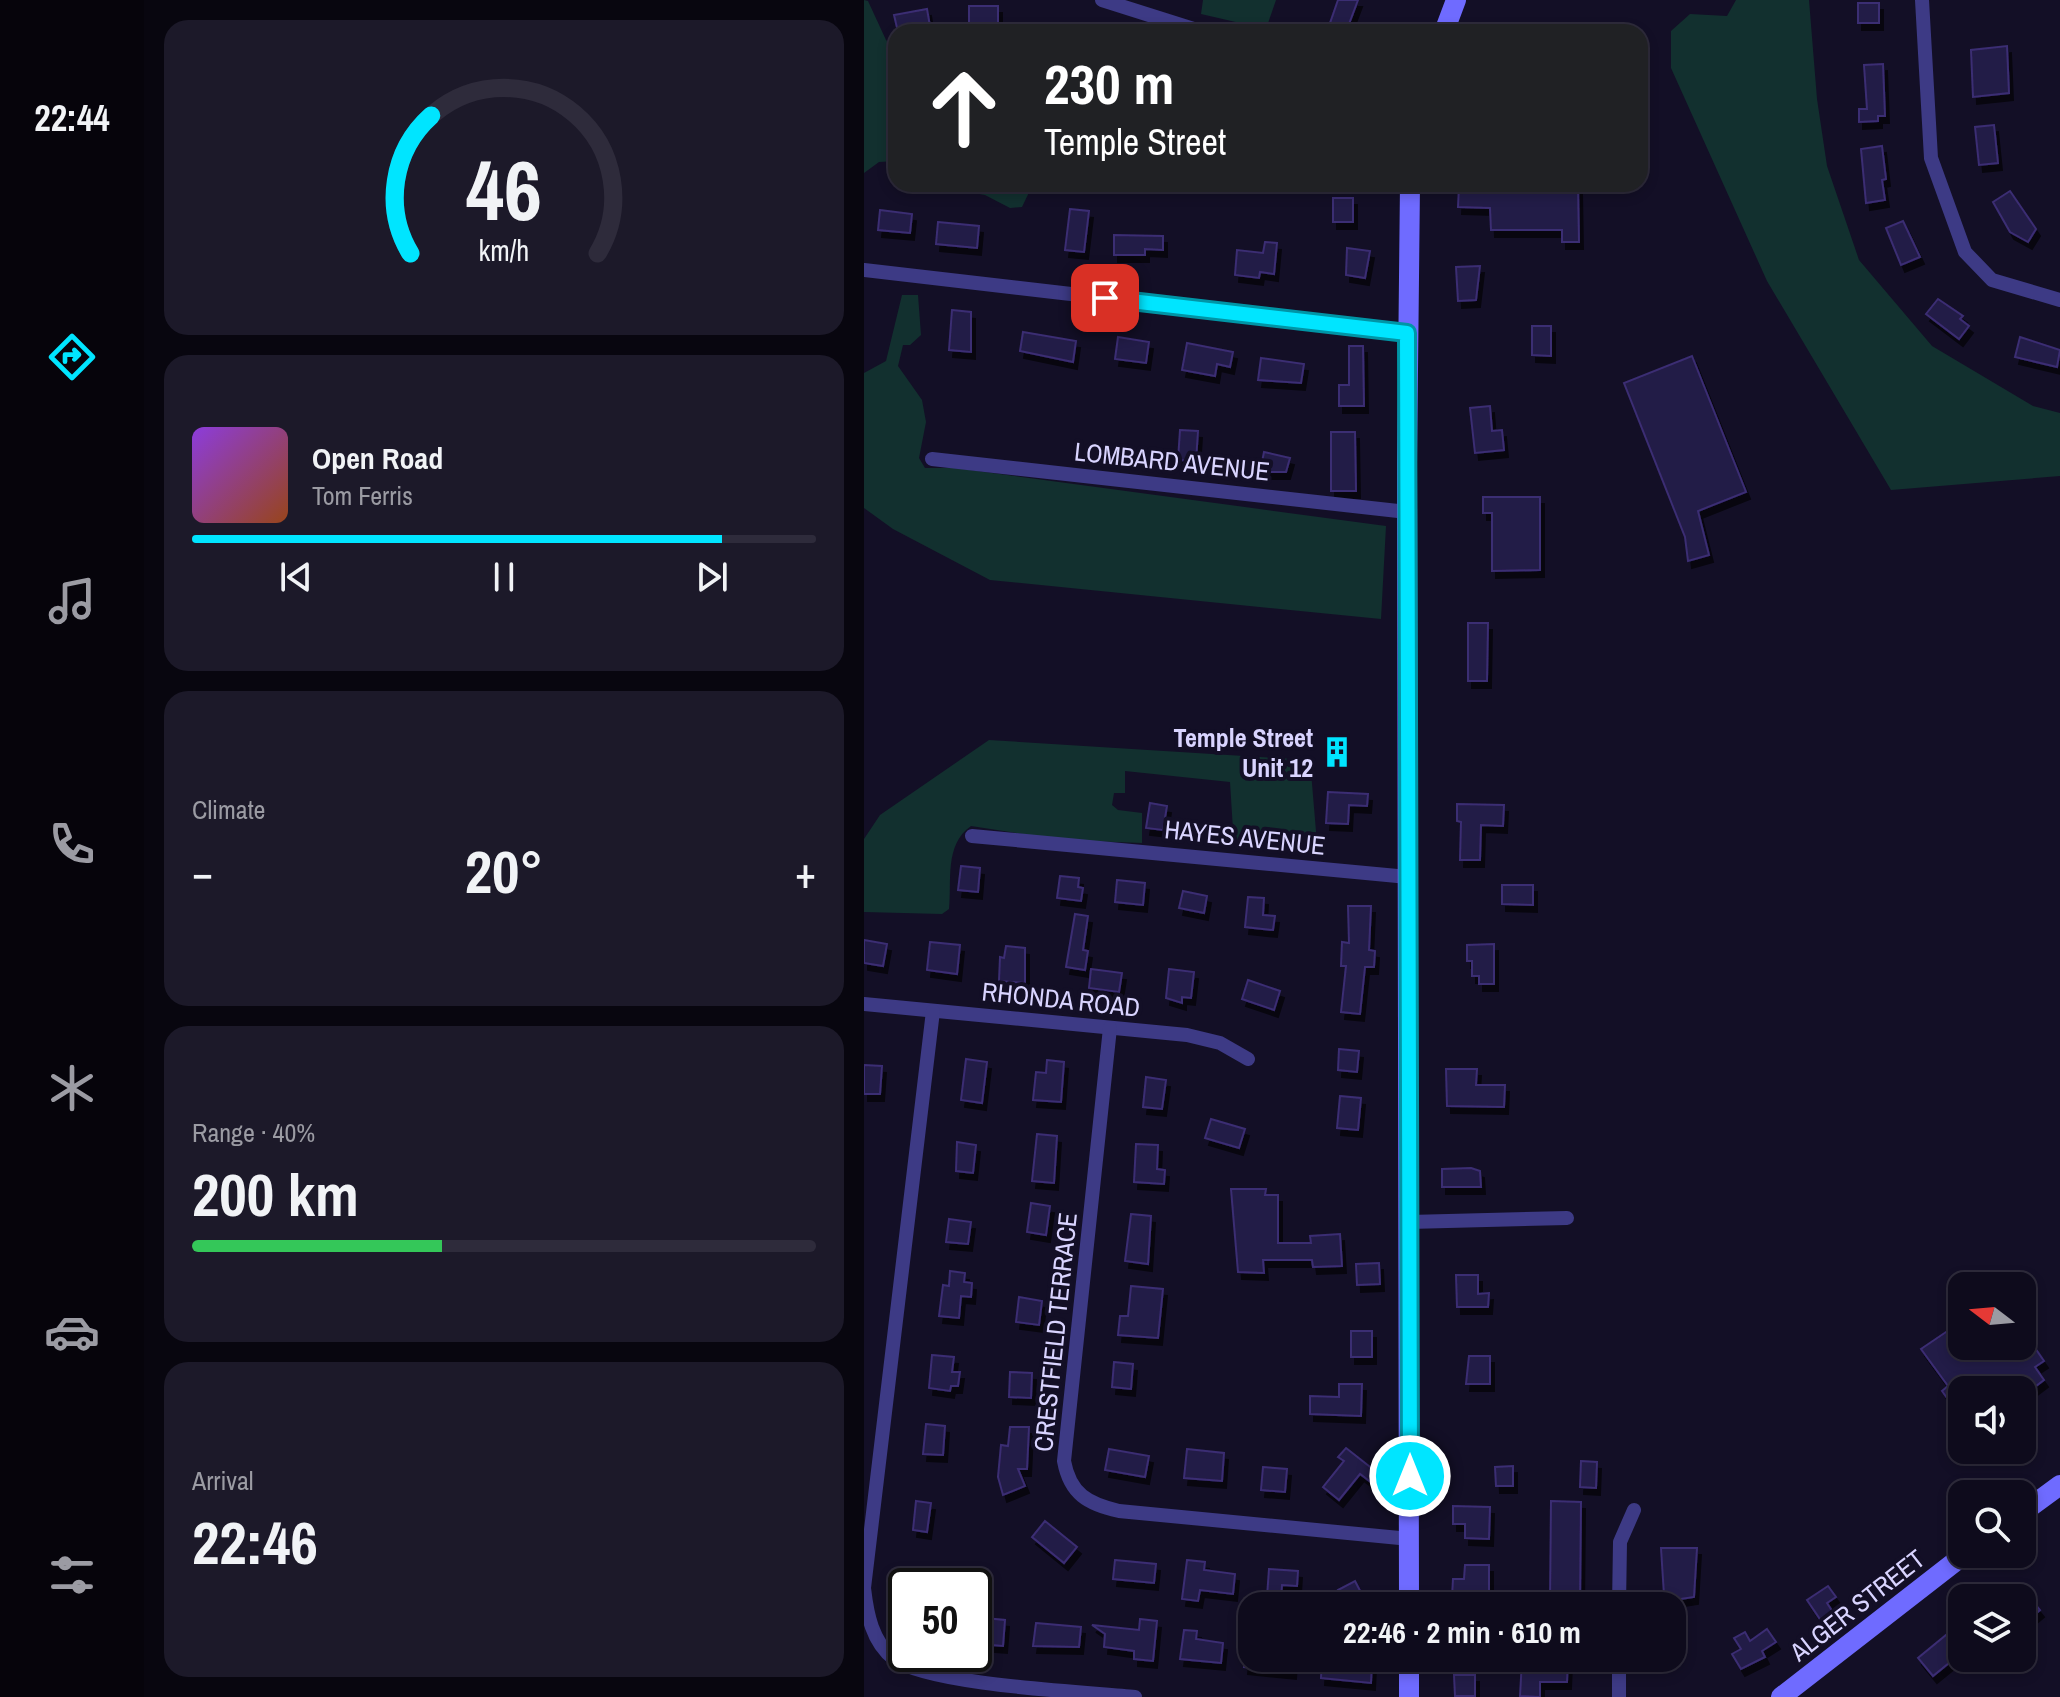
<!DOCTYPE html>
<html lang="en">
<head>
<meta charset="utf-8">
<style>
	:root { --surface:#0e0b1c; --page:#1c1929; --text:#f1f3f6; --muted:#9b9ba3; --line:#2e2b3b; --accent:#00e5ff }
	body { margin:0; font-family:"Archivo Narrow",sans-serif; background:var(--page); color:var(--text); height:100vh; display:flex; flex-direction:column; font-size:30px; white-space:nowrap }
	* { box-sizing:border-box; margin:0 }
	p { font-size:26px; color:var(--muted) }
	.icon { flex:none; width:44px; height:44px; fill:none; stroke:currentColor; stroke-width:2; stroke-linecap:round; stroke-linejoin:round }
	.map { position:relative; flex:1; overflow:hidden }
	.sheet { display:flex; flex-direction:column; gap:20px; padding:20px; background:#08060f; width:720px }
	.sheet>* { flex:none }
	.top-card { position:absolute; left:24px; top:24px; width:760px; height:168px; border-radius:24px; box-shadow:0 4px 12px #0003,0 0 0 2px var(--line); background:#202124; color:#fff; overflow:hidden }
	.needle { width:52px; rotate:286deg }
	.fabs { position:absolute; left:1084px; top:1272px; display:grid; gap:16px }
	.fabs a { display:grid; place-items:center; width:88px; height:88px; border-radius:16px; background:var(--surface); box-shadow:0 4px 12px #0003,0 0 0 2px var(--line); font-size:40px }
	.speed { position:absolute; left:24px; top:1568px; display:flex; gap:16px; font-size:40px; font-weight:700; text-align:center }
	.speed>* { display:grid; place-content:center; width:104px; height:104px; border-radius:50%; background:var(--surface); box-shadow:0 4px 12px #0003,0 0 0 2px var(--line); line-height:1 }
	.speed .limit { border:4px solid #111; border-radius:12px; background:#fff; color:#111 }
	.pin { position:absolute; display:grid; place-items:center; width:68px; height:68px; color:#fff; margin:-34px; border-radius:16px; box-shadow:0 4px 12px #0006 }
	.me { position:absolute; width:88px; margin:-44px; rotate:0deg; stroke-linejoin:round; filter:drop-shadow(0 0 6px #0008) }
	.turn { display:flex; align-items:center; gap:28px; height:168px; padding:0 24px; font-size:36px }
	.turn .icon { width:104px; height:104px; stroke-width:2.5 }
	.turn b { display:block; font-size:56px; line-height:68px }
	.big { font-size:60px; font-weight:800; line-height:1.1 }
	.sheet .tile { flex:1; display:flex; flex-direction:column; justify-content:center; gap:12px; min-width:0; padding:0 28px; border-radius:24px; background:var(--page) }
	.sheet .dial { align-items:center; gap:0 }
	.dial svg { height:208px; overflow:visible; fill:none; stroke:var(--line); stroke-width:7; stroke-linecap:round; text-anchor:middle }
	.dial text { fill:var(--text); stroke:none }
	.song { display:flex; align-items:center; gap:24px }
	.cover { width:96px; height:96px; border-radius:12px; background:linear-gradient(135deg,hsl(270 70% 55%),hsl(20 70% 35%)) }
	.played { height:8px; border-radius:4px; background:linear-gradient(90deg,var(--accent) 85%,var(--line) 85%) }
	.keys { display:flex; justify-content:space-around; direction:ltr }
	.heat { display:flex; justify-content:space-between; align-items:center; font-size:44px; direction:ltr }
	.charge { height:12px; border-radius:6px; background:linear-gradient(90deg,#34c759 40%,var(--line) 0) }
	.trip { position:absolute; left:374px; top:1592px; width:448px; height:80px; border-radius:24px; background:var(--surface); box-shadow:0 4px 12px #0003,0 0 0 2px var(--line); font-weight:800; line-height:80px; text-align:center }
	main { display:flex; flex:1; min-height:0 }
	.tabs { display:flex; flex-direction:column; width:144px; justify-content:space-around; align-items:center; background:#06040b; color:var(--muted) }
	.tabs .icon { width:56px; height:56px }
	.tabs .active { color:var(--accent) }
	.tabs b { font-size:36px; color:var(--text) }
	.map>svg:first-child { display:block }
</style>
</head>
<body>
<main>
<nav class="tabs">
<b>22:44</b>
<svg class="icon active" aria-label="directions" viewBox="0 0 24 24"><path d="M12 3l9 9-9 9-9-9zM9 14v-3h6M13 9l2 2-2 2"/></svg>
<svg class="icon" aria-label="music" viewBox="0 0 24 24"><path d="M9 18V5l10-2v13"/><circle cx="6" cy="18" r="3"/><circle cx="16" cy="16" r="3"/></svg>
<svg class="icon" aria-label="phone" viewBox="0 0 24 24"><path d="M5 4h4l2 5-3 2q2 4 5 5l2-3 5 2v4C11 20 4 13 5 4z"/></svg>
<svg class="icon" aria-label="climate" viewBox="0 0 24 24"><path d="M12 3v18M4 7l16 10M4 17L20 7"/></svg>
<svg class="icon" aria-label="car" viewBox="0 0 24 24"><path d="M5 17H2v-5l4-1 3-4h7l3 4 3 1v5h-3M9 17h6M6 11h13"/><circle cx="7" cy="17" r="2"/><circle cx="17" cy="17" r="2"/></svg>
<svg class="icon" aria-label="filters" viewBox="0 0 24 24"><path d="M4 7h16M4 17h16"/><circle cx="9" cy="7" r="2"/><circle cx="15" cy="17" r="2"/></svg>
</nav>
<section class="sheet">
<div class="tile dial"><svg viewBox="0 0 100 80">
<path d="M14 69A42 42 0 1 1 86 69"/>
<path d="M14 69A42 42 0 0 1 22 16" stroke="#00e5ff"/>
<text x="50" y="56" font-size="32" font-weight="700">46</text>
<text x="50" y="72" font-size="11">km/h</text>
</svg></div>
<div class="tile">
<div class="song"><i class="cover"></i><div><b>Open Road</b><p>Tom Ferris</p></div></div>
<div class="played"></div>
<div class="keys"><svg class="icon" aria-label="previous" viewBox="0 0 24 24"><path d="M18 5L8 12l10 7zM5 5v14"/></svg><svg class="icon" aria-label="pause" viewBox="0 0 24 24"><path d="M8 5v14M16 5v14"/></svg><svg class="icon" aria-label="next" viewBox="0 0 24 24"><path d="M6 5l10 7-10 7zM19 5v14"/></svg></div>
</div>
<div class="tile"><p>Climate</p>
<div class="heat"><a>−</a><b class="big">20°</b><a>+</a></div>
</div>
<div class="tile"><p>Range · 40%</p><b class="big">200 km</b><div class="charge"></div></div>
<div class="tile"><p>Arrival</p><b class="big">22:46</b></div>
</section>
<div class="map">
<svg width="1196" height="1697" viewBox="0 0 1196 1697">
	<defs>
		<filter id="shadow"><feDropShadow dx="4" dy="7" stdDeviation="0" flood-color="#0009"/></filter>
	</defs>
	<rect width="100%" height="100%" fill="#130f26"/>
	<g fill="#12302f">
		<path d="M0 0 4 1 22 40 32 50V161L15 162 0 173Z"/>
		<path d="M339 0H412L402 29 337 14Z"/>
		<path d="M872 0H945L953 99 963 166 995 260 1068 346 1169 406 1196 413V476L1027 490 903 281 807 68V31L826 14 863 16Z"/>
		<path d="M58 184H169L158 207 146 208 121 195Z"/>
		<path d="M38 295H54L57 335 46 345H39L34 366 58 400 62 422 55 458 61 468H91L522 526 517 619 126 580 29 529 0 508V373L22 361Z"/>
		<path d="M125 740 446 760 454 855 370 846 366 782 261 771V793H250L248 805 254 810 278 813V843L198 840 107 826C80 845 88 881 85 909L78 914 0 912V839L16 815Z"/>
	</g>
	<g fill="#241b47" stroke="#3b2d73" stroke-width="2" filter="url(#shadow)">
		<path d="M474 0H494L482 32 465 26Z"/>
		<rect x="994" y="3" width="21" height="20"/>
		<path d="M105 6H134V26L105 27Z"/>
		<path d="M63 9 67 32H34L30 15Z"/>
		<path d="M1143 46 1145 93 1109 97 1107 50Z"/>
		<path d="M1019 64 1021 116H1014V121L995 122V109H1003L1000 65Z"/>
		<path d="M1130 125 1134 163 1115 165 1111 127Z"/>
		<path d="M1018 146 1022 179 1018 180 1021 200 1002 203 997 149Z"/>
		<path d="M714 185 715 242H698V230H627L626 208 594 207 595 186Z"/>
		<path d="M1146 191 1172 229 1164 242 1146 232 1129 202Z"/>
		<rect x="469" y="198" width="20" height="24"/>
		<path d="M206 209 225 211 220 252 201 250Z"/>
		<path d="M16 210 48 214 46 233 14 230Z"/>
		<path d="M1039 221 1056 257 1037 265 1022 228Z"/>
		<path d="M74 222 115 226 113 248 72 244Z"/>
		<path d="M250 235 299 236V250L281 249V255H250Z"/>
		<path d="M401 242 413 243 410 274 396 272 395 278 371 275 373 250 399 253Z"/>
		<path d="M483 248 506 251 501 278 482 275Z"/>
		<path d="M616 266 612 300 594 301 592 267Z"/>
		<path d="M1074 299 1099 316 1096 319 1105 326 1095 339 1062 314Z"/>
		<path d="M88 310 107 312V352L85 350Z"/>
		<path d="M668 326H687V356L668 355Z"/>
		<path d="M159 332 212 341 209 362 156 351Z"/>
		<path d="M254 337 285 342 282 363 251 359Z"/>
		<path d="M1156 337 1196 350 1193 367 1151 357Z"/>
		<path d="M323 343 369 352 366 367 353 364 351 376 318 370Z"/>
		<path d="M485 346H499L500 406H475V385H485Z"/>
		<path d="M828 356 882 492 834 511 845 555 824 561 821 537 760 383Z"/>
		<path d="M397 358 440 364 437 383 394 380Z"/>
		<path d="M626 406 628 431 638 430 640 450 611 453 606 408Z"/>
		<path d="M316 430 334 431 332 461 314 460Z"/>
		<path d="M467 432H491L492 491H467Z"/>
		<path d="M400 452 426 458 422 472H396Z"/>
		<path d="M619 497H676V570L628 571V513H619Z"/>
		<path d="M604 623H624L623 681H604Z"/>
		<path d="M464 792 504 794 503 806 485 805 484 824 462 823Z"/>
		<path d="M286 803 303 806 299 830 282 828Z"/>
		<path d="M593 804 640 805 639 826 617 825 616 860H596L597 822 593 821Z"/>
		<path d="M97 866 116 868 114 892 94 890Z"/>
		<path d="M196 876 215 878 214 887 219 888 217 901 193 898Z"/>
		<path d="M253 880 281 883 279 905 251 902Z"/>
		<path d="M638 885H669V905L638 904Z"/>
		<path d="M319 891 343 896 340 913 315 908Z"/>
		<path d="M384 897 400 898 399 915 411 916 409 930 381 927Z"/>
		<path d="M484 906H507L505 950 511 951 510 967H501L496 1014 477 1012 482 966H477L478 942 485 943Z"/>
		<path d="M211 914 224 916 219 950 224 951 221 970 202 967Z"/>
		<path d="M0 940 23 944 19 966 0 963Z"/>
		<path d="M66 942 96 945 93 974 63 970Z"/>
		<path d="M630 944V984H615V976H608V961H603V945Z"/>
		<path d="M142 946 161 948V983L135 981 136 957 140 958Z"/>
		<path d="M227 969 258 973 255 992 225 988Z"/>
		<path d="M305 969 330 972 327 998 318 997V1003L302 998Z"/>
		<path d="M384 980 416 991 410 1010 378 999Z"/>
		<path d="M475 1049 495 1051 493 1072 474 1070Z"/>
		<path d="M102 1059 123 1062 118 1103 97 1100Z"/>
		<path d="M183 1060 200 1062 197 1102 169 1100 172 1072 182 1073Z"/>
		<path d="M0 1065 18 1066 16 1094H0Z"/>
		<path d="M582 1069H613L612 1085H641L640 1107 583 1106Z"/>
		<path d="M282 1077 302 1080 298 1109 279 1107Z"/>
		<path d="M476 1096 497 1098 494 1130 473 1128Z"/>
		<path d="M347 1119 381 1129 375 1148 341 1138Z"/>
		<path d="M173 1134 193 1136 190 1183 168 1181Z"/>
		<path d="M93 1142 112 1145 109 1173 92 1171Z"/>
		<path d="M272 1144 294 1145 293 1169 301 1170 300 1184 270 1182Z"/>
		<path d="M607 1168 616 1171 617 1187H578V1169Z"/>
		<path d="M367 1189H402L401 1195H414V1243H447L446 1236 476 1234 478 1266 449 1267 448 1260H399L400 1273 374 1272Z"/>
		<path d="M167 1203 186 1206 182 1235 163 1232Z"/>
		<path d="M267 1214 287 1216 284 1264 261 1261Z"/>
		<path d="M85 1219 107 1222 104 1244 82 1242Z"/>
		<path d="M515 1263 516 1284 493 1285 492 1264Z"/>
		<path d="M86 1271 101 1273 100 1282 108 1283 107 1297 97 1296 95 1318 75 1316 79 1285 85 1286Z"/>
		<path d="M592 1275H614V1294L625 1293 624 1307H593Z"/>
		<path d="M267 1286 299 1289 294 1338 254 1335 256 1316H264Z"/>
		<path d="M155 1297 178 1301 175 1325 152 1322Z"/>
		<path d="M1158 1329 1180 1361 1171 1367 1180 1380 1168 1389 1158 1376 1149 1383 1146 1378 1130 1390H1098V1419L1078 1391 1084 1386 1057 1349 1085 1330 1097 1346H1158Z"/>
		<rect x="487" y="1331" width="21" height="26"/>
		<path d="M68 1355 90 1357 88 1372H96L94 1386H87L86 1391 65 1388Z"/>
		<path d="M605 1356H626V1384H602Z"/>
		<path d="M250 1362 269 1364 267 1389 248 1387Z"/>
		<path d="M146 1372 168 1373 167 1398 145 1397Z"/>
		<path d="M475 1384H498L497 1416 446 1414V1396L475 1397Z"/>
		<path d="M62 1424 81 1426 79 1455 59 1454Z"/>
		<path d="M146 1427H165L163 1469H154L161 1486 139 1495 134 1477 137 1445 144 1446Z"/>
		<path d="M482 1448 515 1474 508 1483 496 1474 475 1500 459 1487 480 1461 474 1457Z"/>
		<path d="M245 1449 285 1456 281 1477 241 1470Z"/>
		<path d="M323 1449 360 1453 358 1481 320 1478Z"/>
		<path d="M717 1461 733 1462 732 1488 716 1487Z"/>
		<path d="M649 1466V1486H632L631 1467Z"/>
		<path d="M399 1467 423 1469 421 1492 397 1490Z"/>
		<path d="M52 1501 67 1503 63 1532 49 1530Z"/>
		<path d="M687 1501 717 1502 716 1604H686Z"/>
		<path d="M589 1506 626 1507 625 1539 601 1538V1524H589Z"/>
		<path d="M181 1521 213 1547 200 1563 168 1537Z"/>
		<path d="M797 1548H833L830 1597 810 1600V1595H800Z"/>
		<path d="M251 1560 292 1564 290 1583 249 1579Z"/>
		<path d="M323 1560 341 1562 340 1570 371 1574 369 1594 336 1590 334 1601 318 1599Z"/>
		<path d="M601 1565H625V1597H588L589 1579H600Z"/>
		<path d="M405 1569 434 1571 433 1586 418 1585 417 1599 403 1597Z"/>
		<path d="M491 1581 504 1606H482L474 1590Z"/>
		<path d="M964 1586 972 1597 963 1603 974 1620 962 1628 943 1600Z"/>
		<path d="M1158 1588 1176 1610 1158 1625Z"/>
		<path d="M110 1617 141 1620 139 1646 115 1644 116 1640 110 1637Z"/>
		<path d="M276 1619 293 1621 289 1661 270 1659V1651L240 1647 241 1634 228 1625 275 1630Z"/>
		<path d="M172 1623 217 1627 215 1647 169 1646Z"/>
		<path d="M903 1629 912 1642 898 1651 901 1657 877 1669 868 1654 877 1649 870 1638 881 1632 886 1641Z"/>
		<path d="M320 1630 333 1631 332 1639 359 1643 357 1663 316 1659Z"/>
		<path d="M1082 1635 1096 1654 1069 1676 1054 1658Z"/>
		<path d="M381 1658H429L428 1672 380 1667Z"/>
		<path d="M458 1658 508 1662 507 1683 457 1678Z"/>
		<path d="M704 1658 703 1682H676V1697L656 1696 658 1660Z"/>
		<path d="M590 1675H611V1696H591Z"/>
	</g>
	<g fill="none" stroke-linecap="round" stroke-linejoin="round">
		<g stroke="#3d3a85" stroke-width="14">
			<path d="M238 0 339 32"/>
			<path d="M1058 0 1067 158 1101 252 1128 280 1196 300"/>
			<path d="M0 270 543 333"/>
			<path d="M68 459 543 512"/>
			<path d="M108 836 544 877"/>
			<path d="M0 1004 323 1035 356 1043 384 1059"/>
			<path d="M69 1011 0 1588C3 1614 8 1642 30 1659 65 1685 221 1692 271 1697"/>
			<path d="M246 1028 200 1461C206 1494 224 1504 255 1511L546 1539"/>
			<path d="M545 1222 703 1218"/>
			<path d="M755 1606 756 1542 770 1510"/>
			<path d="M755 1658V1697"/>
		</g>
		<g stroke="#6f6bff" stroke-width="20">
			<path d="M580 32 592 0"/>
			<path d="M1158 1513 1196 1485"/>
			<path d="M545 1606 543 463 546 184"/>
			<path d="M545 1697V1658"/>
			<path d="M917 1697 1101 1554"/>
		</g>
	</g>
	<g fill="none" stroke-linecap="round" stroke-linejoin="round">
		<defs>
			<path id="route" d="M241 298 543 333 546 1476"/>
		</defs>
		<use href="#route" stroke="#0095a6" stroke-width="20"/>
		<use href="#route" stroke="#00e5ff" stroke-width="14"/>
	</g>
	<defs>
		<symbol id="building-bare" viewBox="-9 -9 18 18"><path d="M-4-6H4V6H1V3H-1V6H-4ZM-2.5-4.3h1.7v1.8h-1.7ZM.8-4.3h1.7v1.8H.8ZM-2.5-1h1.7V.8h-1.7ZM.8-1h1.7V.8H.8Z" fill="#00e5ff" stroke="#130f26" stroke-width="2.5" paint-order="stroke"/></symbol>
	</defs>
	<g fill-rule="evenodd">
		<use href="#building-bare" x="451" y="730" width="44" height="44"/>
	</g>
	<g text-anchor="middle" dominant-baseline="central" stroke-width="8" stroke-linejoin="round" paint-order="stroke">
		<g font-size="26" fill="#d9d4ff" stroke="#130f26">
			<text transform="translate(308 461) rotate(6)">LOMBARD AVENUE</text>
			<text transform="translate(381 837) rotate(6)">HAYES AVENUE</text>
			<text transform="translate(197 999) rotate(6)">RHONDA ROAD</text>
			<text transform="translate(191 1332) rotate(-84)">CRESTFIELD TERRACE</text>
			<text transform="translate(993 1605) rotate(-38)">ALGER STREET</text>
		</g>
		<g font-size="26" font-weight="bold" fill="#d9d4ff" stroke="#130f26" text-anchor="end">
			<text x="449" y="737">Temple Street<tspan x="449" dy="30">Unit 12</tspan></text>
		</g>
	</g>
</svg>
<div class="fabs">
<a><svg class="needle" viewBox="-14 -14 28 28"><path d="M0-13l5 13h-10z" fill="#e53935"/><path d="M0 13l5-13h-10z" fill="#9b9ba3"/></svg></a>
<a><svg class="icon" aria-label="sound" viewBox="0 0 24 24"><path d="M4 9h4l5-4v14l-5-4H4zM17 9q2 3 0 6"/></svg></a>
<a><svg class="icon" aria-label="search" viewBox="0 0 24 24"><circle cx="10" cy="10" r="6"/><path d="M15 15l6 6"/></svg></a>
<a><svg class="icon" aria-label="layers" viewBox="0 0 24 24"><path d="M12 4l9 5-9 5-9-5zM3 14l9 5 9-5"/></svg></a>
</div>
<div class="speed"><div class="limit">50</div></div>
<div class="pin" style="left:241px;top:298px;background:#d93025"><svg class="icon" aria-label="arrive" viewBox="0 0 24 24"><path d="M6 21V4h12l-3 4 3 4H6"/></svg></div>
<svg class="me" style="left:546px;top:1476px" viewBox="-20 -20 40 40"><circle r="17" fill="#00e5ff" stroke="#fff" stroke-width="3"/><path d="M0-11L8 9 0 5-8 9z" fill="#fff"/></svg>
<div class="trip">22:46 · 2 min · 610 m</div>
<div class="top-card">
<div class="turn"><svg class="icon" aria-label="ahead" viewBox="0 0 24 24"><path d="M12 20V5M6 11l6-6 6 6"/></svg><div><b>230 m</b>Temple Street</div></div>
</div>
</div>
</main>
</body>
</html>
